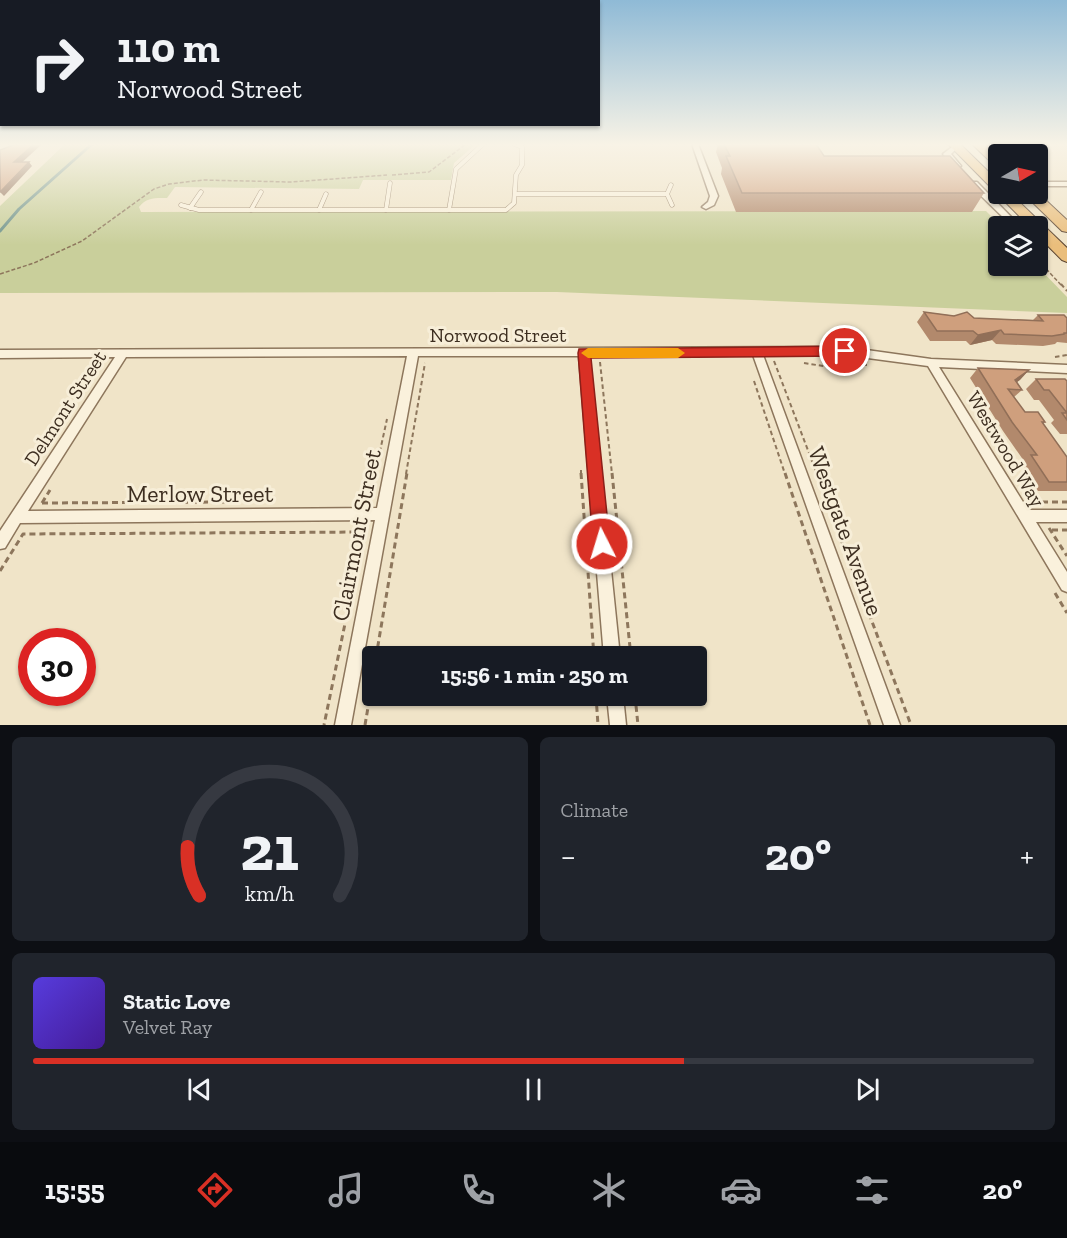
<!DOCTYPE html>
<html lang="en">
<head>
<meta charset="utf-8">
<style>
	:root { --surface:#171b24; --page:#20242c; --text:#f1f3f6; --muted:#9ea1a6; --line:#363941; --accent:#d93025 }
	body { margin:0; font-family:"Zilla Slab",serif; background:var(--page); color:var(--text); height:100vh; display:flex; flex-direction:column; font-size:22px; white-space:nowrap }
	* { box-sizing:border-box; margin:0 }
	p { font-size:20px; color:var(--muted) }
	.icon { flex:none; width:33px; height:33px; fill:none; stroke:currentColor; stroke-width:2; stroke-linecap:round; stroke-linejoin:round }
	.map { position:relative; height:725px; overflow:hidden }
	.drawer { display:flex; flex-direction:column; gap:12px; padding:12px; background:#0d0f14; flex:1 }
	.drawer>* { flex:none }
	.guide { position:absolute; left:0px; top:0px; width:600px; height:126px; box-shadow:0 2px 4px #0004; background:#171b24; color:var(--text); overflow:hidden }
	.needle { width:39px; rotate:81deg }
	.buttons { position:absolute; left:988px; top:144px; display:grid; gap:12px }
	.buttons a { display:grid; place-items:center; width:60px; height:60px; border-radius:6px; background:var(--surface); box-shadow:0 2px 4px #0004; font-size:30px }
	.speed { position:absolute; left:18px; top:628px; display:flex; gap:12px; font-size:30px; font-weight:700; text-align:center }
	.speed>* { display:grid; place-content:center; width:78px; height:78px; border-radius:50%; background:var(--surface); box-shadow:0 2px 4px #0004; line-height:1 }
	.speed .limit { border:9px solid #d22; background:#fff; color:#111 }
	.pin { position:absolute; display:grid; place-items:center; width:51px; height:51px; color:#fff; margin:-26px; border:3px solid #fff; border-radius:50%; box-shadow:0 2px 6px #0007 }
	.me { position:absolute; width:66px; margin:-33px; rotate:355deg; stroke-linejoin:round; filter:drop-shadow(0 0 4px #0008) }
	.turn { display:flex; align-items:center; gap:21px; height:126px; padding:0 18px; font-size:27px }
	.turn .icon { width:78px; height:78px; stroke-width:2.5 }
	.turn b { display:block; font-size:42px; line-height:51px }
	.big { font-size:45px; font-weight:700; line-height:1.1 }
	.drawer .card { flex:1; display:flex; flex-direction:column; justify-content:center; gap:9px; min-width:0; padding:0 21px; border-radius:9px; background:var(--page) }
	.drawer .dial { align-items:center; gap:0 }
	.dial svg { height:156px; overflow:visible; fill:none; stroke:var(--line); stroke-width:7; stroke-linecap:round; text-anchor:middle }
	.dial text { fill:var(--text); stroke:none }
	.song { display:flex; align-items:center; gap:18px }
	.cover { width:72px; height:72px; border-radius:9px; background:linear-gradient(135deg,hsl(250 70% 55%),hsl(260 70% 35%)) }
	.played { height:6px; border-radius:3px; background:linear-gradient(90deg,var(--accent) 65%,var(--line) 65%) }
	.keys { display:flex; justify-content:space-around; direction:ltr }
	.heat { display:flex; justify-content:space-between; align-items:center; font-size:33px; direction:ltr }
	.drawer .tiles { flex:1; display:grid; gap:12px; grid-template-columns:1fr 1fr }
	.card:last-child { grid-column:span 2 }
	.trip { position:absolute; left:362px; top:646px; width:345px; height:60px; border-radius:6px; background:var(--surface); box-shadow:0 2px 4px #0004; font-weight:700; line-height:60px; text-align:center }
	.dock { display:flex; height:96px; justify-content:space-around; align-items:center; background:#090b0e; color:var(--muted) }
	.dock .icon { width:42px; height:42px }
	.dock .on { color:var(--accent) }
	.dock b { font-size:27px; color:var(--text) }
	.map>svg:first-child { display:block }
</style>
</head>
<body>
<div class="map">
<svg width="1067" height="725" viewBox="0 0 1067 725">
	<rect width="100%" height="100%" fill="#f0e4c8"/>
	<path fill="#c9cf9b" d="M65 144H476L454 163 451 180H363L359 189 175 187 167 198C155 198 147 197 139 207L141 212 986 211 1001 226 999 266H1037L1067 297V313L557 292 0 293V206Z"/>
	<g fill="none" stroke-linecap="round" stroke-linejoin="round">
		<path stroke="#6f938a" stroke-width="3" d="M0 231 19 209 92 144"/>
		<defs>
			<g id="service">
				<path d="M671 185 667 194 672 205"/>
				<path d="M515 194H667"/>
				<path d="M181 205 199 210H506L514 203 516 175 522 165V147L514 144"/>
				<path d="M190 208 201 192"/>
				<path d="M251 210 261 192"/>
				<path d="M319 210 326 194"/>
				<path d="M386 210 390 183"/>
				<path d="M449 210 456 169 483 144"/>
			</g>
			<g id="minor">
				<path d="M692 144H698L718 196 714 205 706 209 702 207 708 202 710 196Z"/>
				<path d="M956 144 959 146 951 154 961 166 957 168H954L943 154Z"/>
				<path d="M971 182H977L1020 226H1012L971 186Z"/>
				<rect x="1038" y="182" width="29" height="4"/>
				<path d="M845 347 931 359 1067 365V373L939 367 1028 510H1067V522H1036L1067 572V592L1062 590 928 366 845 355H763L900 725H884L753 355 589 356 620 657H604L579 356H418L351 725H335L375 520 20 523 5 548 0 549V531L115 357 0 358V350ZM407 356 377 508 28 511 126 357Z"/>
				<path d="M607 696H623L626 725H610Z"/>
			</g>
			<g id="trunk">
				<path d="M948 144H960L999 182V194H1011L1067 248V262L1062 260 1038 236V226H1029Z"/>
				<path d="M972 144H985L999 156V167L995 166Z"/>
				<path d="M1038 193 1067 220V232L1062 231 1024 194Z"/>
			</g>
		</defs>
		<use href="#service" stroke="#8d765c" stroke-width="5"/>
		<use href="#minor" stroke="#8d765c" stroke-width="3"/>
		<use href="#trunk" stroke="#5b4430" stroke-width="2"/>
		<g stroke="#8d765c" stroke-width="1.5" stroke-dasharray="4 2" stroke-linecap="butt">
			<path d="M392 175 429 172 466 144"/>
			<path d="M1038 260 1062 286"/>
			<path d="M0 274 34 263 82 241 154 189 169 184 203 180 291 182 387 175"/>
		</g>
		<g stroke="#8d765c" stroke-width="2" stroke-dasharray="4.5 3" stroke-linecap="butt">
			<path d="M1061 284 1067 291"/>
			<path d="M1055 357 1067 355"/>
			<path d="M774 361 817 474"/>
			<path d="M600 362 612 474"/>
			<path d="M804 363 823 366 867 365"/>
			<path d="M754 381 785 474"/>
			<path d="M581 470V474"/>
			<path d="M375 474 387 419"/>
			<path d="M406 474 425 363"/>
		</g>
		<g stroke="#8d765c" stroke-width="3" stroke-dasharray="6 4" stroke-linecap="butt">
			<path d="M581 473 594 657"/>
			<path d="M612 473 631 657"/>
			<path d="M785 473 870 725"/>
			<path d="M816 473 911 725"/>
			<path d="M1025 490 1033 503"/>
			<path d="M369 501 375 473"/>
			<path d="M1032 502H1067"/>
			<path d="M42 503 226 502"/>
			<path d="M42 503 50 490"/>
			<path d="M1049 528 1067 556"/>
			<path d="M1052 530H1067"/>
			<path d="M0 571 23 534 364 532 324 725"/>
			<path d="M1055 593 1067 613"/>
			<path d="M376 657 407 473"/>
			<path d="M596 696 598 725"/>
			<path d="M635 696 638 725"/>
			<path d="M365 725 372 684"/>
		</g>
		<use href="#service" stroke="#faf1dc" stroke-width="4"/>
		<use href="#minor" fill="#faf1dc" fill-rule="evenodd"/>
		<use href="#trunk" fill="#eabe7c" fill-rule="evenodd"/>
	</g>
	<g fill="#b2896c">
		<path d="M718 144H816L824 156 984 193 972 212H736L721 174 722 168 716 152Z"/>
		<path d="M924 312 974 318 1033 320 1038 315 1067 318V343L1057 342 1055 344 1043 346 996 344 992 340 970 345 966 341H930L917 322Z"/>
		<path d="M978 368 1029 370 1017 382 1022 390 1014 397 1025 412 1045 422 1043 424 1067 457V491H1038L1021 464 1024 461 1003 431 970 378Z"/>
		<path d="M1036 379 1067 381V434H1060L1051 423 1054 420 1039 400H1034L1026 389Z"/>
	</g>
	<g fill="#916f58">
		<path d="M34 144H42L17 167 14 162Z"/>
		<path d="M29 162 32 166 4 196 0 192Z"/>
		<path d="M1001 330 992 340 970 345 978 335Z"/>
		<path d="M1029 370 1020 380 1006 390 1015 380Z"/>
	</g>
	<g fill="#cf9f7d" stroke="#916f58" stroke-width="1.5">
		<path d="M16 144H34L14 162H29L0 192V150Z"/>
		<path d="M724 144H816L824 156H950L984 193H742L726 156H730Z"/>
		<path d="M924 312 954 316 967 312 974 318 1043 321 1038 315H1064L1067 318V333H1064V334L1052 336 1004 334 1001 330 978 335 973 331H937Z"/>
		<path d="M978 368 1029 370 1015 380 1022 390 1008 389 1025 412H1038L1045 422H1042L1067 457V482H1049L1031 455H1037L1012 422Z"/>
		<path d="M1036 379H1065L1067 381V413L1049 390H1044Z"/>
		<path d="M1062 413H1067V420Z"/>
	</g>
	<linearGradient id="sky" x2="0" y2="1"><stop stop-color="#8fbad6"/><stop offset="0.59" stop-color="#f8f3e6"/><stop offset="1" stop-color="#f8f3e6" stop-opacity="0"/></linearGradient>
	<rect width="1067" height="245" fill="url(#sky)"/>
	<path fill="#d93025" stroke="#8d1f18" stroke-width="1.5" d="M845 346 852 351 845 356 591 358 610 544 608 550 602 552 595 550 593 544 578 353 579 349Z"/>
	<path fill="#f59e0b" d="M588 348H678L685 353 678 358H588L581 353Z"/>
	<g text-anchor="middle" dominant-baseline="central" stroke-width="6" stroke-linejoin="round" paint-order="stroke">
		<g font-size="20" fill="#3d2e20" stroke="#f7eed8">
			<text x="498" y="335">Norwood Street</text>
			<text transform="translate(65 408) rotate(-57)">Delmont Street</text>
			<text transform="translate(1006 449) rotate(59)">Westwood Way</text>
		</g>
		<g font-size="24" fill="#3d2e20" stroke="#f7eed8">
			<text x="200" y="493">Merlow Street</text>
			<text transform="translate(846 531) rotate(70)">Westgate Avenue</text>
			<text transform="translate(356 535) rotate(-79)">Clairmont Street</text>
		</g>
	</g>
</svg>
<div class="buttons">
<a><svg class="needle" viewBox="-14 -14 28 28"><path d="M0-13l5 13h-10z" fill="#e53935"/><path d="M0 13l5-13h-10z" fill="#9ea1a6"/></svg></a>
<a><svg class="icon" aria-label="layers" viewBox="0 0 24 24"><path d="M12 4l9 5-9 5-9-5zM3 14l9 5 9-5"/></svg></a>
</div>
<div class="speed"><div class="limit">30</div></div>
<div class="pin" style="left:845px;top:351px;background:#d93025"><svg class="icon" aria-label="arrive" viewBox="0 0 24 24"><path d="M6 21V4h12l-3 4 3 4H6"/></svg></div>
<svg class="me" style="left:602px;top:544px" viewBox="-20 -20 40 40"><circle r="17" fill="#d93025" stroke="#fff" stroke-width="3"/><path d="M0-11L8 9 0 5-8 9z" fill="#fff"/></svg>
<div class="trip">15:56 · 1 min · 250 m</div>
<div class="guide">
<div class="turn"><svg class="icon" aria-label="right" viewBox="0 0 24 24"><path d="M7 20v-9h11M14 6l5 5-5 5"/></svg><div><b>110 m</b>Norwood Street</div></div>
</div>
</div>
<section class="drawer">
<div class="tiles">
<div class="card dial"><svg viewBox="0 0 100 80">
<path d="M14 69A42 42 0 1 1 86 69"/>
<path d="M14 69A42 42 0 0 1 8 44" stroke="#d93025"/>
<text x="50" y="56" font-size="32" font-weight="700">21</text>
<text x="50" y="72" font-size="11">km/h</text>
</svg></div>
<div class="card"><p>Climate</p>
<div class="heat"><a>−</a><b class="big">20°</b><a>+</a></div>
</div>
<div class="card">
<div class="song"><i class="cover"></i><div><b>Static Love</b><p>Velvet Ray</p></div></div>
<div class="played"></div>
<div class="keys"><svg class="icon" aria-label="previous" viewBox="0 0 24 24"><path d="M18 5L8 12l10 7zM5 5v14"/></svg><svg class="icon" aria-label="pause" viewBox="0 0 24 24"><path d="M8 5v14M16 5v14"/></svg><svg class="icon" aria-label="next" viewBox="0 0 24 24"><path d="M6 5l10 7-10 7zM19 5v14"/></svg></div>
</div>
</div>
</section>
<nav class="dock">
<b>15:55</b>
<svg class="icon on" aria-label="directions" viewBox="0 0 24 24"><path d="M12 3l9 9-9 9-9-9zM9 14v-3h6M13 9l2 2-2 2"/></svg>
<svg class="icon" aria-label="music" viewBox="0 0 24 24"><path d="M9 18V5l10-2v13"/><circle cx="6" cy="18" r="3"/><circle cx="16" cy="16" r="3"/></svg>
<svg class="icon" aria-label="phone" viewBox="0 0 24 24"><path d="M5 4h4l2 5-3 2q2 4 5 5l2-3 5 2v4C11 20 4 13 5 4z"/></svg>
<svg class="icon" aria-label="climate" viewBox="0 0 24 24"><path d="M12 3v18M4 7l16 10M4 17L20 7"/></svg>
<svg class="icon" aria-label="car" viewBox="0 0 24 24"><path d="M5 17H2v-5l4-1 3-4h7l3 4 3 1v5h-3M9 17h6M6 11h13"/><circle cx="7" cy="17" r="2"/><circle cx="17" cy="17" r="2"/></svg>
<svg class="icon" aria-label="filters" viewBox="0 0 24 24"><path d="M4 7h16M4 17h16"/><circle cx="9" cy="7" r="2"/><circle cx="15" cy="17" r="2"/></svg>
<b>20°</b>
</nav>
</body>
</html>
